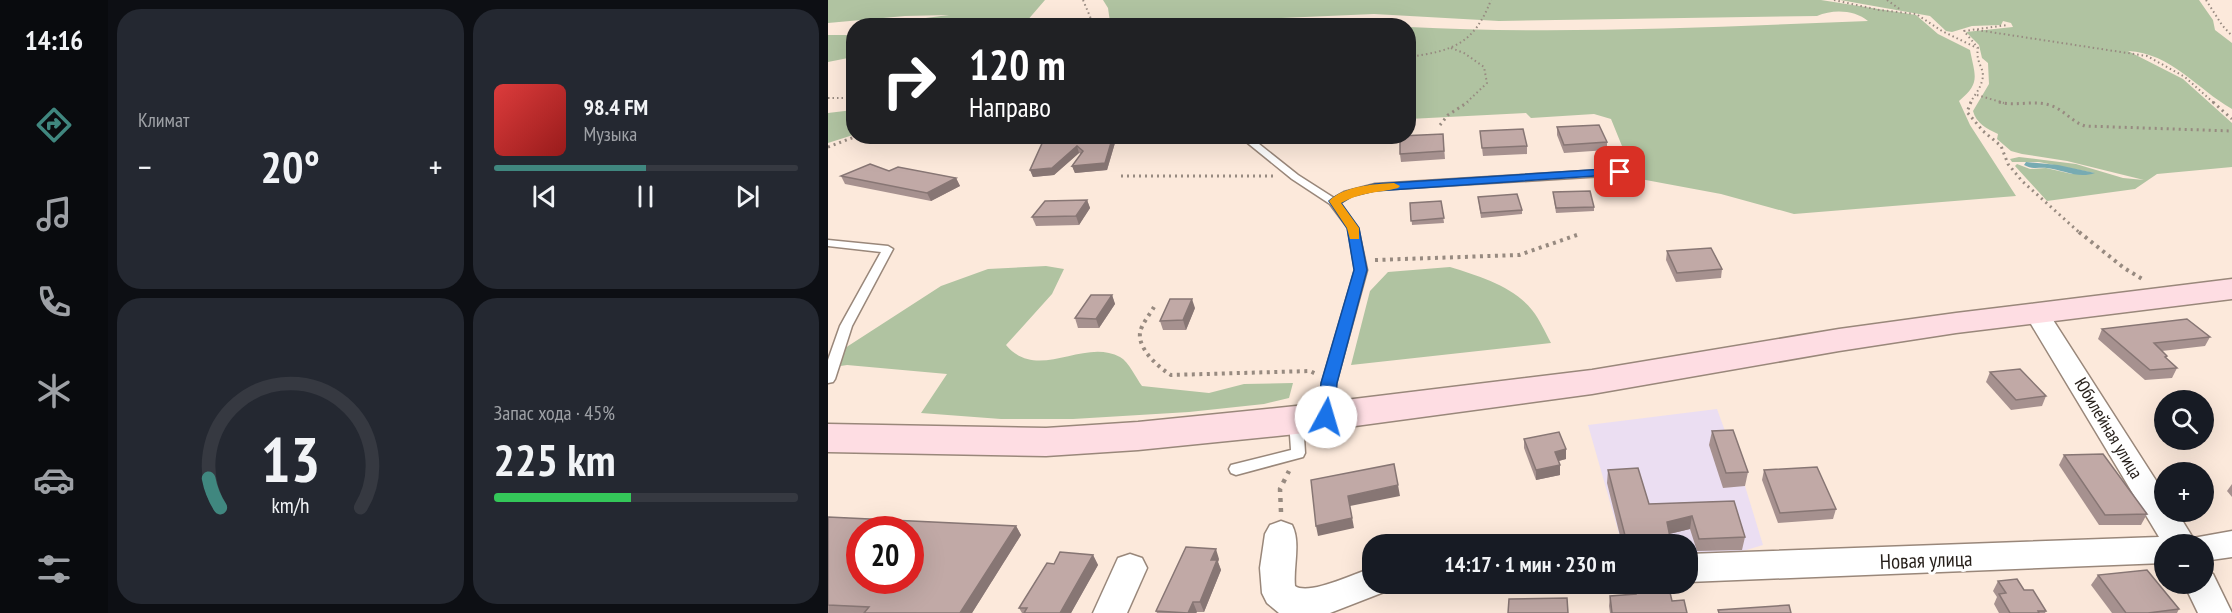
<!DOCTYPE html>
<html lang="ru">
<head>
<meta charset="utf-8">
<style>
	:root { --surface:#171b24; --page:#242831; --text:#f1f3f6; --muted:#9ea1a6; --line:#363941; --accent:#40877f }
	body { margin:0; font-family:"PT Sans Narrow",sans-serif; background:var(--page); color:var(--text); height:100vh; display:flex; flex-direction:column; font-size:22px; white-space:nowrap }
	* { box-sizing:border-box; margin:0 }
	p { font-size:20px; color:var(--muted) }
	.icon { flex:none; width:33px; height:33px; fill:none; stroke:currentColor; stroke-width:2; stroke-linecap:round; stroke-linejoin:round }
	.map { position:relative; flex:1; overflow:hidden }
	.panel { display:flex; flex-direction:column; gap:9px; padding:9px; background:#0d0f14; width:720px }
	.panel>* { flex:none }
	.guide { position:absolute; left:18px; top:18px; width:570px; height:126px; border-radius:24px; box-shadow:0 6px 24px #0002; background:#202124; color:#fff; overflow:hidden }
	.buttons { position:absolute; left:1326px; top:390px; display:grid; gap:12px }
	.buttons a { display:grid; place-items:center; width:60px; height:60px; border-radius:50%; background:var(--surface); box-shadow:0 6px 24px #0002; font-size:30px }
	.speed { position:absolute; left:18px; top:516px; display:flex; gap:12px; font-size:30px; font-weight:700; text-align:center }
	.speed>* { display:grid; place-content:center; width:78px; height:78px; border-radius:50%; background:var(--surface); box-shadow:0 6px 24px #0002; line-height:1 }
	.speed .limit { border:9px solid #d22; background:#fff; color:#111 }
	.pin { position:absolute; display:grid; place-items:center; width:51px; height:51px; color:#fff; margin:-26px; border-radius:12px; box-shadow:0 3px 9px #0006 }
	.me { position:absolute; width:66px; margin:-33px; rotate:6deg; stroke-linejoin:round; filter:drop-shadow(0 0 4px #0008) }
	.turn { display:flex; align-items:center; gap:21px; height:126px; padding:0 24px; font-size:27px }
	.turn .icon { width:78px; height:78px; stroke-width:2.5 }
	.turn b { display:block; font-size:42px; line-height:51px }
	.big { font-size:45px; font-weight:800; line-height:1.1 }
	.panel .card { flex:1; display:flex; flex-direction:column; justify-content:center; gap:9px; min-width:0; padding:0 21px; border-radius:24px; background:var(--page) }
	.panel .dial { align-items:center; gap:0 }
	.dial svg { height:156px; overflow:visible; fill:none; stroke:var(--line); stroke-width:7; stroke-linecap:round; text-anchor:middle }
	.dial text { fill:var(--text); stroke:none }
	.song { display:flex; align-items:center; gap:18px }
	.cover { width:72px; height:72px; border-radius:9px; background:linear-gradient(135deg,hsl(0 70% 55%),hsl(0 70% 35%)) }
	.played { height:6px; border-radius:3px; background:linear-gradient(90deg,var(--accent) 50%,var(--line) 50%) }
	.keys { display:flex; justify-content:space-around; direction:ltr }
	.heat { display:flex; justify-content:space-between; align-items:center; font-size:33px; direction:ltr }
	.charge { height:9px; border-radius:4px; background:linear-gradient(90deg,#34c759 45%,var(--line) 0) }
	.panel .tiles { flex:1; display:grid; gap:9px; grid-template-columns:repeat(2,1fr) }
	.trip { position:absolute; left:534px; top:534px; width:336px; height:60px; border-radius:24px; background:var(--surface); box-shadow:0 6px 24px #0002; font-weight:800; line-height:60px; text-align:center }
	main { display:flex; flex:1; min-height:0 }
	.tabs { display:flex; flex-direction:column; width:108px; justify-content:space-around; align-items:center; background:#090b0e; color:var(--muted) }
	.tabs .icon { width:42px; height:42px }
	.tabs .selected { color:var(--accent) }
	.tabs b { font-size:27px; color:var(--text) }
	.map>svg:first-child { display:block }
</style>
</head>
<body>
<main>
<nav class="tabs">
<b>14:16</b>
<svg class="icon selected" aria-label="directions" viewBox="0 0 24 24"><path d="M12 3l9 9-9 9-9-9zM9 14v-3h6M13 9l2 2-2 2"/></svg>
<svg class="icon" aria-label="music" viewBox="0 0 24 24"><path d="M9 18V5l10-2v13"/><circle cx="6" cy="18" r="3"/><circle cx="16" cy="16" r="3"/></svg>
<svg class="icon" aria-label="phone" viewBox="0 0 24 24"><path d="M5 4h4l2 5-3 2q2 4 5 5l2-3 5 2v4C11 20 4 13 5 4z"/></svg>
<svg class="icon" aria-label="climate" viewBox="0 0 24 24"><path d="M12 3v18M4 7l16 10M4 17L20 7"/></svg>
<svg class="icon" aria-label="car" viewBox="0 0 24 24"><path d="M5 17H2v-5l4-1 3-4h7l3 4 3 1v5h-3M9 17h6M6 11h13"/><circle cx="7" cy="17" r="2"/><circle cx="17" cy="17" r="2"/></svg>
<svg class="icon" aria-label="filters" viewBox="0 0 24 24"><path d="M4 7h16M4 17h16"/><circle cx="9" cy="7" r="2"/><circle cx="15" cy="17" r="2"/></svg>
</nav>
<section class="panel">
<div class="tiles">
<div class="card"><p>Климат</p>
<div class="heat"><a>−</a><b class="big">20°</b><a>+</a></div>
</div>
<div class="card">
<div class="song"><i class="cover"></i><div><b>98.4 FM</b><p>Музыка</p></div></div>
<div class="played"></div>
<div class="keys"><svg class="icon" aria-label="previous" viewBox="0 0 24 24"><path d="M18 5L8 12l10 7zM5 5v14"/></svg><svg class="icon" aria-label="pause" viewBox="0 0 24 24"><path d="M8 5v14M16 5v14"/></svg><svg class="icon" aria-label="next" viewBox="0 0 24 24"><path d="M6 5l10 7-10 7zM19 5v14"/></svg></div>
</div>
<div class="card dial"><svg viewBox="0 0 100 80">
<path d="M14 69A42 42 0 1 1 86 69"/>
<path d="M14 69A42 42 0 0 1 8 54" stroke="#40877f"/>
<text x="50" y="56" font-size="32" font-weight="700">13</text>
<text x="50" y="72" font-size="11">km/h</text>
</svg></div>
<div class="card"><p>Запас хода · 45%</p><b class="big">225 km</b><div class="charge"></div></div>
</div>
</section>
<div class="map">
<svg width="1404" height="613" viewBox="0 0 1404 613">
	<rect width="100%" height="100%" fill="#fce9db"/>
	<path fill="#ebdef2" d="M889 409 917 486 935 545 915 551 860 553V544H794L760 425Z"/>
	<g fill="#b0c3a1">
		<path d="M0 0H217L198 22 51 24 121 15 77 16 0 23Z"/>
		<path d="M275 0H993L1088 15 1110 34 1142 50C1147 76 1153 83 1131 101L1142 125 1188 196 966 214 893 194 807 178 783 119 766 114 703 118 698 113 581 119V27C734 35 887 27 1040 21 1027 10 1005 9 989 16L671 21 546 14 359 22H282L280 8Z"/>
		<path d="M1012 0H1371L1385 20 1387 30 1404 43V109C1369 89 1343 53 1300 51L1355 79 1404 123V167L1329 174 1307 189 1219 201 1187 166 1189 164 1202 169 1218 168 1244 174 1266 173 1211 162H1184L1182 159 1191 157 1248 164 1295 178 1316 180 1239 161 1194 154 1183 151 1169 139 1170 134C1159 129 1148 123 1145 111L1161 84 1160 63 1154 58 1151 45 1138 32 1185 27 1183 23 1175 21 1173 25 1144 26 1124 32 1118 31 1102 16Z"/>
		<path d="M0 35H25V57L0 62Z"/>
		<path d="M25 110V135L0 143V113Z"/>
		<path d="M218 266 236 269 224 294 178 345C210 383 255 337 292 357 301 362 308 378 314 386L381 393 416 384 465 383 461 398 436 404 361 412 245 419H173L93 413 119 374 19 365 0 368V359L113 286 160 269Z"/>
		<path d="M622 267C651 276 685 286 704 310 712 320 717 332 723 343L523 365 542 291 560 272Z"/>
	</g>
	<path fill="#77abb2" d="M1198 162 1230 165 1267 173C1250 179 1236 170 1219 168 1210 167 1205 170 1196 165Z"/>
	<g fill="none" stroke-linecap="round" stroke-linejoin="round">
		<defs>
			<g id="lane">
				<path d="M411 136H421L470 175 506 198 516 192 547 184 792 169 797 172 792 175 547 190 524 196 512 203 530 228 539 270 508 383 505 417 503 420H493L491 417 494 383 527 270 520 228 502 204 464 179Z"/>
				<path d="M0 240 60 246 65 249 24 326 7 379 5 382 0 383V360L12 326 53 252 0 246Z"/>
				<path d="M468 415 473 417 475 420 477 453 475 457 408 475 403 473 401 469 403 465 463 450 461 420 463 417Z"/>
			</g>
			<g id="street">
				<path d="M1209 307 1218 309 1336 493V512H1349L1365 538 1404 531V557L1376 561V544H1336V563L860 582V554L1331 537 1197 314 1200 309Z"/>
				<path d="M453 521 464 525C473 542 465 567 467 586 481 596 528 573 544 568V584H560L556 592 502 613H451L439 603 434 593 432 568 437 534 442 525Z"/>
				<path d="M302 554 314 558 319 568 299 613H265L290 558Z"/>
				<path d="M1376 571 1385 574 1404 613H1370L1356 584H1376Z"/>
			</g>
			<path id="secondary" d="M1404 279V299L1128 333 1011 351 764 394 468 434 310 450 218 456 0 452V424L218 428 310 422 468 406 764 370 1011 329 1128 313Z"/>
		</defs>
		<use href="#lane" stroke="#99877a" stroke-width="3"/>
		<use href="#street" stroke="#99877a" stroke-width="3"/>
		<use href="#secondary" stroke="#99877a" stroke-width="3"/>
		<g stroke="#978a80" stroke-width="2" stroke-dasharray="1.5 3" stroke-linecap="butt">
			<path d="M255 0 266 26"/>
			<path d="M1006 0 1051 10 1088 14 1114 31 1149 48"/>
			<path d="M1059 0 1073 10"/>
			<path d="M1378 0 1394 25 1404 36"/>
			<path d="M1149 30 1319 56 1357 77 1386 103"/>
			<path d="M623 48 636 53 656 67 659 83 638 103"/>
			<path d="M580 57C625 51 646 44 663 0"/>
			<path d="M1149 95 1176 103"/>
			<path d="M0 98H26"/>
			<path d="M1142 103C1146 96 1152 89 1154 81 1158 68 1147 64 1150 48L1136 31 1179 25"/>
		</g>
		<g stroke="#978a80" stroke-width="3" stroke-dasharray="2 4" stroke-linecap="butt">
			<path d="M1143 102 1139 112 1155 131 1173 146 1180 164 1194 181 1253 234"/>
			<path d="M1171 102C1188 107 1207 99 1224 106 1236 110 1244 122 1257 126L1404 131"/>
			<path d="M1385 102 1404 119"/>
			<path d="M612 125 620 115 640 102"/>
			<path d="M0 147 29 136"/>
			<path d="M293 176H445"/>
		</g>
		<g stroke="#978a80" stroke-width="4" stroke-dasharray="3 4.5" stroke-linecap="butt">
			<path d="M1251 232 1296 268 1316 280"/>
			<path d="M547 260 691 255 749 235"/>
			<path d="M326 307C322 314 313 325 312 333 310 349 330 367 343 375L482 371 488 374"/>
		</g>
		<path stroke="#978a80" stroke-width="4.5" stroke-dasharray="4 6" stroke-linecap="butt" d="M453 512 452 489 461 471"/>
		<use href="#lane" fill="#fff" fill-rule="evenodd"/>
		<use href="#street" fill="#fff" fill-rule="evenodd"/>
		<use href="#secondary" fill="#fedde3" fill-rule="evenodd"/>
	</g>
	<g fill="#a6918f">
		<path d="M729 127 779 142V150L736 153 729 135Z"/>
		<path d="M652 131 699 146V154L655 156Z"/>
		<path d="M615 134 617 159 573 162 572 154Z"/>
		<path d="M289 136 279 170 247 173 244 166 253 154 251 153 226 175 205 177 202 170 216 139Z"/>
		<path d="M61 171 128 178 132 186 103 201 17 184 13 176Z"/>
		<path d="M725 192 766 207V211L728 213Z"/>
		<path d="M650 197 694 210V214L653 218Z"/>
		<path d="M259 200 262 208 251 225 208 226 204 217Z"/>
		<path d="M613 201 616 223 584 225 582 203Z"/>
		<path d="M839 251 894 269 893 278 848 282 838 260Z"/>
		<path d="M284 295 287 304 271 328H250L247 318Z"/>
		<path d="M367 308 358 330H335L332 321Z"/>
		<path d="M1274 329 1382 337 1377 346 1334 351 1339 356 1338 358 1349 368 1344 378 1317 380 1270 339Z"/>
		<path d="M1162 372 1218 396 1214 406 1183 410 1158 382Z"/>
		<path d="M884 431 920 472 917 486 895 488 881 445Z"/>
		<path d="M696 439 738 449V459L730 461 732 465V475L708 480 696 448Z"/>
		<path d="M1236 455 1319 514 1313 525H1271L1231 465Z"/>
		<path d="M780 470 821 504 906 501 917 537 914 550 869 551 862 529 841 534 843 542V544H794L779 483Z"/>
		<path d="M936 470 1008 509 1005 519 950 523 934 480Z"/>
		<path d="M1404 484V497L1399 491Z"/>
		<path d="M0 517 188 526 193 535 144 613H0Z"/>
		<path d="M265 555 270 565 243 613H194L191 608 226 564Z"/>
		<path d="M391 559 390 562 393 570 376 612H369L368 613H329L328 611Z"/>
		<path d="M1270 575 1351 609 1349 613H1284L1263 585Z"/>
		<path d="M1170 581 1196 590 1218 611 1217 613H1171L1166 604 1169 597 1165 591Z"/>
		<path d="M806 584 844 601 859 613H782L781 606 782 596 805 594Z"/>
	</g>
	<g fill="#877674">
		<path d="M285 136H289L279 170 247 173 244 166Z"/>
		<path d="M249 146 251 153 226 175 205 177 202 170Z"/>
		<path d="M128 178 132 186 103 201 99 193Z"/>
		<path d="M259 200 262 208 251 225 248 216Z"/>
		<path d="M284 295 287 304 271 328 268 319Z"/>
		<path d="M364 299 367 308 358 330 355 320Z"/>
		<path d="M738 449V459L727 462V452Z"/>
		<path d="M732 465V475L708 480V470Z"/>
		<path d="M570 485 572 496 522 506 526 528 490 536 488 526 520 496Z"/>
		<path d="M864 516 862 529 837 535 839 522Z"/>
		<path d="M188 526 193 535 144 613H132Z"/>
		<path d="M388 549 391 559 390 562 393 570 376 612 372 602 383 560Z"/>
		<path d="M265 555 270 565 243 613H232Z"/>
		<path d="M365 602 369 612 368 613H360Z"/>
	</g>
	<g fill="#c1a9a6" stroke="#877674" stroke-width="1.5" fill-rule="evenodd">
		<path d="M771 125 779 142 736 145 729 127Z"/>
		<path d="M695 129 699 146 654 148 652 131Z"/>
		<path d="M615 134 616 151 572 154V136Z"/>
		<path d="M226 136H285L277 163 244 166 255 151 249 146 224 168 202 170 216 139H224Z"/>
		<path d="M42 164 61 171 70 167 128 178 99 193 13 176Z"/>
		<path d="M762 191 766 207 728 208 725 192Z"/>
		<path d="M689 194 694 210 653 213 650 197Z"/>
		<path d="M259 200 248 216 204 217 217 201Z"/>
		<path d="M613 201 616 218 583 221 582 203Z"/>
		<path d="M883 248 894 269 849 273 839 251Z"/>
		<path d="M263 295H284L268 319 247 318Z"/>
		<path d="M342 299H364L355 320 332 321Z"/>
		<path d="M1359 319 1382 337 1326 343 1339 356 1337 357 1349 368 1322 370 1274 329Z"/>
		<path d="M1192 369 1218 396 1188 400 1162 372Z"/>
		<path d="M905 430 920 472 898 473 884 431Z"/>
		<path d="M731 432 738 449 727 452 732 465 708 470 696 439Z"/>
		<path d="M1275 454 1319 514 1277 515 1236 455Z"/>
		<path d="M566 464 570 485 520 496 524 518 488 526 483 480Z"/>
		<path d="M989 467 1008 509 952 513 936 470Z"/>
		<path d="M810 468 821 504 906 501 917 537 871 539 864 516 839 522 843 542 799 543 780 470Z"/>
		<path d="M0 517 188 526 132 613H36L41 607 0 605ZM32 530H82V580H32Z"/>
		<path d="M358 547 388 549 383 560H389L372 602H365L360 613 328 611Z"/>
		<path d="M232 552 265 555 232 613H196L199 608H191L219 563 226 564Z"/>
		<path d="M1319 570 1351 609 1320 613H1298L1270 575Z"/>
		<path d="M1189 579 1196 590H1205L1218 611H1210L1211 613H1182L1171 594 1178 593 1170 581Z"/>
		<path d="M806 584H840L844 601 856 600 859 613H784L782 596 808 594Z"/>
		<path d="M739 598 740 613H680L681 599Z"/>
		<path d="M961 605 963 613H891L890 610Z"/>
	</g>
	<path fill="#1a73e8" stroke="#114b97" stroke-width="1.5" d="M792 168 796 169V174L547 191 524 196 513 203 531 228 539 270 509 383 506 417 503 421H492L490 417 493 383 526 270 519 228 501 201C513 190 531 188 547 184Z"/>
	<path fill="#f59e0b" d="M566 183 572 186 570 188C550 193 532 192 513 203L531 228V239H522L519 228 501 201C516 186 545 184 566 183Z"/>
	<g text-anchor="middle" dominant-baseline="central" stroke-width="6" stroke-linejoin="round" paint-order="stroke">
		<g font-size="18" fill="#261f1a" stroke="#fff">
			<text transform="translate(1281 428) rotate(59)">Юбилейная улица</text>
		</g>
		<g font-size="21" fill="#261f1a" stroke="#fff">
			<text transform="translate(1098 560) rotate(-2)">Новая улица</text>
		</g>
	</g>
</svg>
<div class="buttons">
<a><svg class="icon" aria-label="search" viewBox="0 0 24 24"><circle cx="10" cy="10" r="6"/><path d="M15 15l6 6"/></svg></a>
<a>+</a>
<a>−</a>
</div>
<div class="speed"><div class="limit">20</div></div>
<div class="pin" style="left:792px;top:172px;background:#d93025"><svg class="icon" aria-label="arrive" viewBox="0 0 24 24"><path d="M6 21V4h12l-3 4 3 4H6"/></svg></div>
<svg class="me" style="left:498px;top:417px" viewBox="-20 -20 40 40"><circle r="19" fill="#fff"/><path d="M0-13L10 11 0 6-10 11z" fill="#1a73e8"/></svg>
<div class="trip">14:17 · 1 мин · 230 m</div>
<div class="guide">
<div class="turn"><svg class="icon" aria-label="right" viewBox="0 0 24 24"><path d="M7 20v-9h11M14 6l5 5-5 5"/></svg><div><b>120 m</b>Направо</div></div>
</div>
</div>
</main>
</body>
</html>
